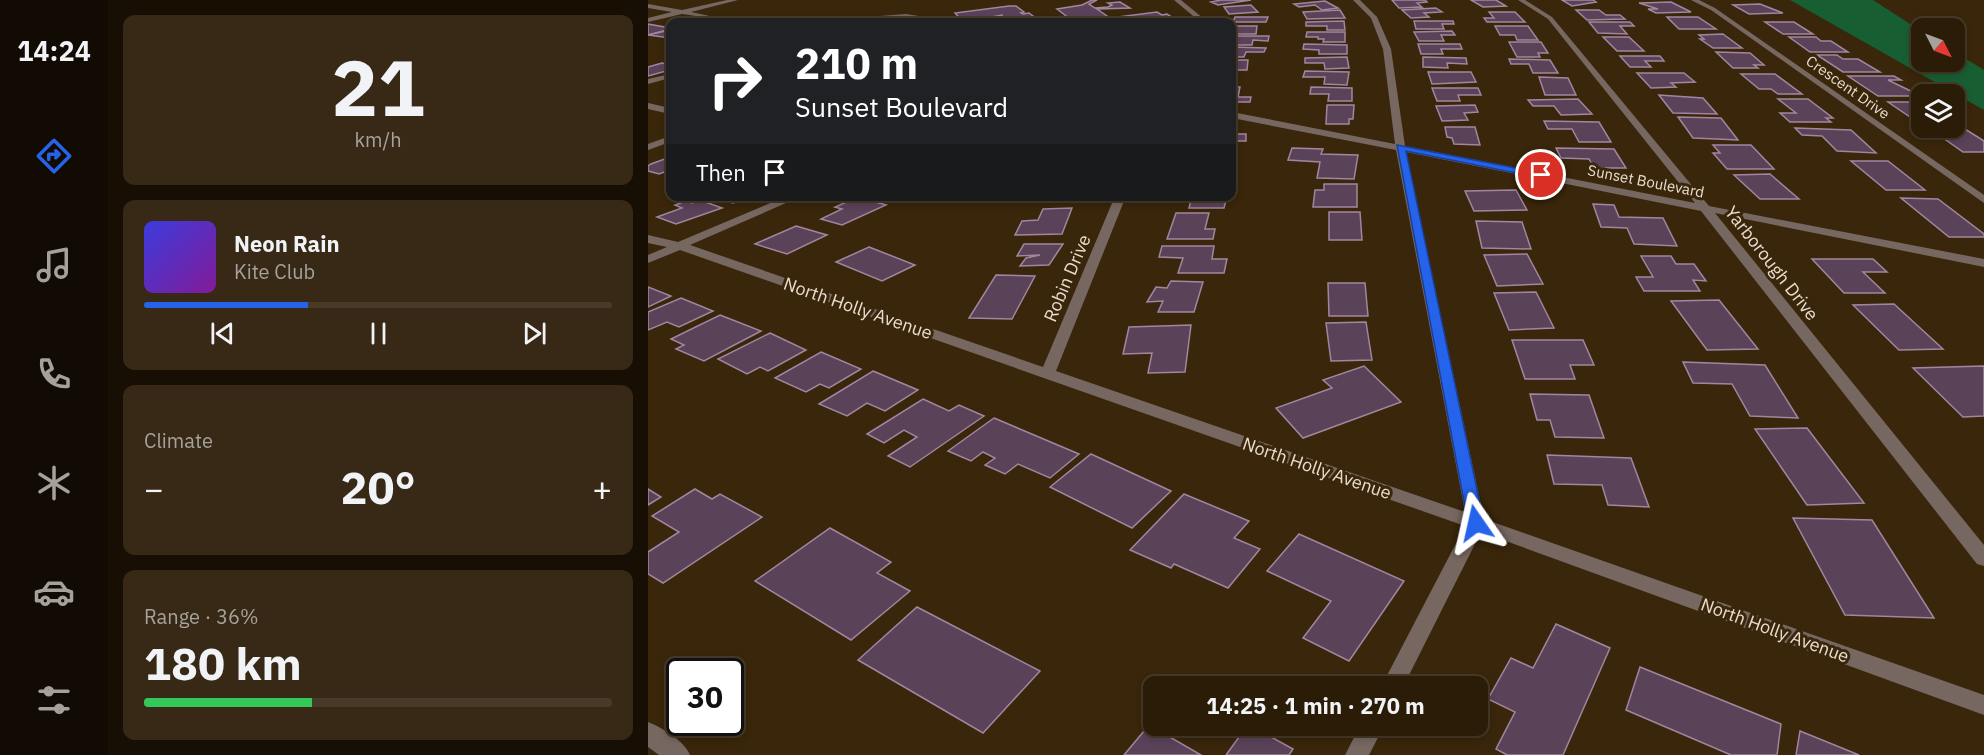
<!DOCTYPE html>
<html lang="en">
<head>
<meta charset="utf-8">
<style>
	:root { --surface:#2b1c08; --page:#372916; --text:#f1f3f6; --muted:#a6a19c; --line:#473a29; --accent:#2563eb }
	body { margin:0; font-family:"IBM Plex Sans",sans-serif; background:var(--page); color:var(--text); height:100vh; display:flex; flex-direction:column; font-size:22px; white-space:nowrap }
	* { box-sizing:border-box; margin:0 }
	p { font-size:20px; color:var(--muted) }
	.icon { flex:none; width:33px; height:33px; fill:none; stroke:currentColor; stroke-width:2; stroke-linecap:round; stroke-linejoin:round }
	.map { position:relative; flex:1; overflow:hidden }
	.side { display:flex; flex-direction:column; gap:15px; padding:15px; background:#180f04; width:540px }
	.side>* { flex:none }
	.hud { position:absolute; left:18px; top:18px; width:570px; height:183px; border-radius:12px; box-shadow:0 3px 9px #0003,0 0 0 2px var(--line); background:#202124; color:#fff; overflow:hidden }
	.needle { width:39px; rotate:132deg }
	.fabs { position:absolute; left:1263px; top:18px; display:grid; gap:12px }
	.fabs a { display:grid; place-items:center; width:54px; height:54px; border-radius:12px; background:var(--surface); box-shadow:0 3px 9px #0003,0 0 0 2px var(--line); font-size:30px }
	.speed { position:absolute; left:18px; top:658px; display:flex; gap:12px; font-size:30px; font-weight:700; text-align:center }
	.speed>* { display:grid; place-content:center; width:78px; height:78px; border-radius:50%; background:var(--surface); box-shadow:0 3px 9px #0003,0 0 0 2px var(--line); line-height:1 }
	.speed .limit { border:3px solid #111; border-radius:9px; background:#fff; color:#111 }
	.pin { position:absolute; display:grid; place-items:center; width:51px; height:51px; color:#fff; margin:-26px; border:3px solid #fff; border-radius:50%; box-shadow:0 2px 6px #0007 }
	.me { position:absolute; width:66px; margin:-33px; rotate:349deg; stroke-linejoin:round; filter:drop-shadow(0 0 4px #0008) }
	.turn { display:flex; align-items:center; gap:21px; height:126px; padding:0 30px; font-size:27px }
	.turn .icon { width:78px; height:78px; stroke-width:2.5 }
	.turn b { display:block; font-size:42px; line-height:51px }
	.then { display:flex; align-items:center; height:57px; padding:0 30px; background:#0003; gap:12px; font-size:22px }
	.big { font-size:45px; font-weight:700; line-height:1.1 }
	.side .widget { flex:1; display:flex; flex-direction:column; justify-content:center; gap:9px; min-width:0; padding:0 21px; border-radius:12px; background:var(--page) }
	.side .dial { align-items:center; gap:0 }
	.dial b { font-size:78px; line-height:1 }
	.song { display:flex; align-items:center; gap:18px }
	.cover { width:72px; height:72px; border-radius:9px; background:linear-gradient(135deg,hsl(240 70% 55%),hsl(290 70% 35%)) }
	.played { height:6px; border-radius:3px; background:linear-gradient(90deg,var(--accent) 35%,var(--line) 35%) }
	.keys { display:flex; justify-content:space-around; direction:ltr }
	.heat { display:flex; justify-content:space-between; align-items:center; font-size:33px; direction:ltr }
	.charge { height:9px; border-radius:4px; background:linear-gradient(90deg,#34c759 36%,var(--line) 0) }
	.trip { position:absolute; left:495px; top:676px; width:345px; height:60px; border-radius:12px; background:var(--surface); box-shadow:0 3px 9px #0003,0 0 0 2px var(--line); font-weight:700; line-height:60px; text-align:center }
	main { display:flex; flex:1; min-height:0 }
	.tab-bar { display:flex; flex-direction:column; width:108px; justify-content:space-around; align-items:center; background:#110b03; color:var(--muted) }
	.tab-bar .icon { width:42px; height:42px }
	.tab-bar .selected { color:var(--accent) }
	.tab-bar b { font-size:27px; color:var(--text) }
	.map>svg:first-child { display:block }
</style>
</head>
<body>
<main>
<nav class="tab-bar">
<b>14:24</b>
<svg class="icon selected" aria-label="directions" viewBox="0 0 24 24"><path d="M12 3l9 9-9 9-9-9zM9 14v-3h6M13 9l2 2-2 2"/></svg>
<svg class="icon" aria-label="music" viewBox="0 0 24 24"><path d="M9 18V5l10-2v13"/><circle cx="6" cy="18" r="3"/><circle cx="16" cy="16" r="3"/></svg>
<svg class="icon" aria-label="phone" viewBox="0 0 24 24"><path d="M5 4h4l2 5-3 2q2 4 5 5l2-3 5 2v4C11 20 4 13 5 4z"/></svg>
<svg class="icon" aria-label="climate" viewBox="0 0 24 24"><path d="M12 3v18M4 7l16 10M4 17L20 7"/></svg>
<svg class="icon" aria-label="car" viewBox="0 0 24 24"><path d="M5 17H2v-5l4-1 3-4h7l3 4 3 1v5h-3M9 17h6M6 11h13"/><circle cx="7" cy="17" r="2"/><circle cx="17" cy="17" r="2"/></svg>
<svg class="icon" aria-label="filters" viewBox="0 0 24 24"><path d="M4 7h16M4 17h16"/><circle cx="9" cy="7" r="2"/><circle cx="15" cy="17" r="2"/></svg>
</nav>
<section class="side">
<div class="widget dial"><b>21</b><p>km/h</p></div>
<div class="widget">
<div class="song"><i class="cover"></i><div><b>Neon Rain</b><p>Kite Club</p></div></div>
<div class="played"></div>
<div class="keys"><svg class="icon" aria-label="previous" viewBox="0 0 24 24"><path d="M18 5L8 12l10 7zM5 5v14"/></svg><svg class="icon" aria-label="pause" viewBox="0 0 24 24"><path d="M8 5v14M16 5v14"/></svg><svg class="icon" aria-label="next" viewBox="0 0 24 24"><path d="M6 5l10 7-10 7zM19 5v14"/></svg></div>
</div>
<div class="widget"><p>Climate</p>
<div class="heat"><a>−</a><b class="big">20°</b><a>+</a></div>
</div>
<div class="widget"><p>Range · 36%</p><b class="big">180 km</b><div class="charge"></div></div>
</section>
<div class="map">
<svg width="1336" height="755" viewBox="0 0 1336 755">
	<rect width="100%" height="100%" fill="#39260b"/>
	<path fill="#185e33" d="M1142 0H1225L1273 31 1274 62H1306L1307 52 1336 70V110Z"/>
	<g fill="#5a4259" stroke="#a2869f" stroke-width="1.5">
		<path d="M444 0H449L441 4 447 8 460 7 464 5 460 3 472 2 482 8 449 9 462 18 509 12 514 15 519 14 522 16 518 17 522 19 499 22H426L409 9 434 5Z"/>
		<path d="M573 0H603L570 5 563 2Z"/>
		<path d="M744 0H777L779 2 769 3 774 7 751 8Z"/>
		<path d="M823 0H848L858 6 835 7Z"/>
		<path d="M914 0H945L948 2 924 6Z"/>
		<path d="M677 1 690 8 674 10 667 5 651 7 646 4Z"/>
		<path d="M1023 2 1043 12 1008 13 1000 9H1010L991 3Z"/>
		<path d="M1112 4 1135 13 1101 14 1085 5Z"/>
		<path d="M603 5 610 12 581 14 576 7Z"/>
		<path d="M361 6H368L376 12 373 13 375 14 381 13 393 22H351L346 18 355 17 354 15 315 22 307 13Z"/>
		<path d="M788 8 794 12 776 13 781 17 763 18 754 10Z"/>
		<path d="M692 10 697 18 659 19 655 12Z"/>
		<path d="M928 10H951L958 15H972L977 19 939 20Z"/>
		<path d="M841 12H867L877 22H839L836 18H846Z"/>
		<path d="M587 17H620L618 22H585Z"/>
		<path d="M1019 17H1050L1068 29H1031Z"/>
		<path d="M696 21 697 30H679V26H658V22Z"/>
		<path d="M766 21H805L806 24H794L796 29H768Z"/>
		<path d="M941 22H982L986 26H972L979 34 950 33Z"/>
		<path d="M1117 22H1146L1165 34H1135Z"/>
		<path d="M0 24 22 28V29L0 35Z"/>
		<path d="M584 26H609L608 34H584Z"/>
		<path d="M847 26H880L890 40H869L867 35H852Z"/>
		<path d="M22 30V38L0 35Z"/>
		<path d="M804 31 807 35H793L796 41H771L766 32Z"/>
		<path d="M659 32H697V42H675L676 39H670V37H658Z"/>
		<path d="M1075 34 1094 48H1065L1052 39H1056L1051 35Z"/>
		<path d="M584 36H621L620 41 605 40 604 45H584Z"/>
		<path d="M955 37H981L996 51H969Z"/>
		<path d="M1141 37H1168L1173 41H1183L1200 52H1162Z"/>
		<path d="M861 42H893L900 53H890L892 57H869Z"/>
		<path d="M656 44 699 45V54H671V50L655 49Z"/>
		<path d="M770 44H812L814 49H793L795 54H773Z"/>
		<path d="M584 47 618 48 616 52H598L596 57H584Z"/>
		<path d="M1068 52 1102 53 1116 65H1106L1110 68H1085Z"/>
		<path d="M1169 55H1189L1195 59H1210L1232 72H1195Z"/>
		<path d="M972 56H1012L1016 61H997L1003 67H982Z"/>
		<path d="M699 57 701 68 677 69 676 63H657V58Z"/>
		<path d="M775 57 818 58 819 64 799 63 800 68 775 67Z"/>
		<path d="M861 59 902 60 910 73H885L881 64H863Z"/>
		<path d="M584 60H600L599 70H584Z"/>
		<path d="M14 63 22 65V70L0 76V67Z"/>
		<path d="M657 71 701 72 699 85 676 84 677 77H655Z"/>
		<path d="M780 72H823L828 82 784 84Z"/>
		<path d="M989 73H1036L1047 82 1023 83 1028 87 1003 88Z"/>
		<path d="M1093 74H1127L1154 94H1130L1123 89H1111Z"/>
		<path d="M1200 76H1246L1253 80H1240L1273 96H1230Z"/>
		<path d="M891 77 920 78 928 95H897Z"/>
		<path d="M584 87H592L590 97H603L602 102H584Z"/>
		<path d="M663 87 704 88V101H680L681 94H662Z"/>
		<path d="M784 88H830L833 95H810L812 101H789Z"/>
		<path d="M1011 95 1055 98 1069 114 1025 113Z"/>
		<path d="M930 99 944 114 913 115 906 106H885L880 100Z"/>
		<path d="M1130 99H1160L1185 118H1178L1183 122H1142L1132 113H1148Z"/>
		<path d="M1240 102H1274V121H1268Z"/>
		<path d="M679 105H706L705 119H701V124H678Z"/>
		<path d="M827 105 830 112 816 113 820 120 794 121 788 106Z"/>
		<path d="M1030 117 1073 118 1090 140 1045 138Z"/>
		<path d="M896 121 951 122 963 142H931L924 129H900Z"/>
		<path d="M797 127H827L832 145 806 144 804 138 799 137Z"/>
		<path d="M1147 128 1203 130 1228 153 1189 151 1174 136 1154 135Z"/>
		<path d="M1281 128 1317 129 1336 141V152H1315Z"/>
		<rect x="584" y="134" width="14" height="7"/>
		<path d="M1065 145H1103L1126 169H1079L1065 153H1072Z"/>
		<path d="M644 148 675 149 673 154 710 155 706 179 669 178 672 162 640 160Z"/>
		<path d="M908 148 966 149 978 168H946L941 159 913 158Z"/>
		<path d="M22 157V170L11 174 0 171V166L3 164Z"/>
		<path d="M1203 161H1240L1277 190H1238Z"/>
		<path d="M1122 174 1151 199H1112L1086 175Z"/>
		<path d="M676 184H709V207H665L667 190H676Z"/>
		<path d="M868 190 879 210 826 211 817 191Z"/>
		<path d="M62 196H98L99 197 85 203Z"/>
		<path d="M398 196H429L428 200H396Z"/>
		<path d="M544 196H579L576 208H541Z"/>
		<path d="M210 197 238 205 194 225 173 219 194 209 187 207Z"/>
		<path d="M1253 198 1290 199 1336 234V237H1301Z"/>
		<path d="M52 200 74 208 28 224 9 217 34 208 27 205 38 201 44 203Z"/>
		<path d="M945 204 966 205 971 217 1015 218 1029 246 986 244 979 228 953 227Z"/>
		<path d="M424 208 414 234 367 235 374 221 390 220 395 209Z"/>
		<path d="M681 212H712L714 240H681Z"/>
		<path d="M528 213H561L557 229H567L565 239H519Z"/>
		<path d="M828 221 874 222 883 249 834 248Z"/>
		<path d="M148 226 179 235 139 254 107 244Z"/>
		<path d="M376 244H415L401 265 372 266 378 258 392 255 369 256Z"/>
		<path d="M514 246H566L564 259H579L576 273H530L535 258 511 257Z"/>
		<path d="M221 247 267 265 234 281 188 262Z"/>
		<path d="M879 254 895 284 849 286 836 255Z"/>
		<path d="M993 256H1023L1028 264H1046L1058 281 1045 280 1052 291H996L988 277H1005Z"/>
		<path d="M1164 259H1225L1239 272H1215L1237 293H1196Z"/>
		<path d="M348 275 387 276 364 319 321 318Z"/>
		<path d="M523 281 555 282 546 312H510L515 301 499 302 508 287 519 288Z"/>
		<path d="M680 283H717L720 316H681Z"/>
		<path d="M0 287 23 296 0 307Z"/>
		<path d="M888 292 906 328 861 330 846 293Z"/>
		<path d="M33 298 65 311 31 327 19 322 0 330V312Z"/>
		<path d="M1071 300 1110 349 1059 350 1023 301Z"/>
		<path d="M1246 304 1295 349 1251 350 1205 305Z"/>
		<path d="M72 315 113 331 56 361 28 349 36 345 23 339Z"/>
		<path d="M718 322 724 360 683 361 678 323Z"/>
		<path d="M543 325 537 372 500 373 504 353 475 354 481 327Z"/>
		<path d="M122 333 158 350 120 371 112 367 99 374 70 359Z"/>
		<path d="M864 340H935L946 365H922L927 379H877Z"/>
		<path d="M173 352 213 369 181 388 172 384 158 392 127 378Z"/>
		<path d="M1035 362 1117 365 1150 418 1102 416 1084 384 1045 383Z"/>
		<path d="M716 366 753 402 655 438 628 408 684 388 675 380Z"/>
		<path d="M1336 366V416L1315 417 1265 368Z"/>
		<path d="M225 371 270 390 237 411 219 403 199 416 171 404Z"/>
		<path d="M882 394 941 395 956 438 907 437 902 420H889Z"/>
		<path d="M275 399 301 411 311 405 336 416 262 467 240 456 269 437 256 430 236 443 219 434Z"/>
		<path d="M346 418 431 454 402 478 370 464 357 474 337 465 347 458 335 452 323 461 300 451Z"/>
		<path d="M1159 428 1216 503 1159 505 1107 429Z"/>
		<path d="M443 454 523 491 484 528 402 487Z"/>
		<path d="M899 455 983 458 1001 507 960 505 954 485 906 484Z"/>
		<path d="M0 489 13 497 0 505Z"/>
		<path d="M47 489 64 499 72 494 114 517 15 583 0 574V552L31 532 4 516Z"/>
		<path d="M536 494 601 521 586 538 612 549 580 588 526 564 523 568 482 550Z"/>
		<path d="M1145 518 1224 520 1286 618 1197 615Z"/>
		<path d="M182 528 243 562 229 573 262 591 203 640 107 581Z"/>
		<path d="M651 534 756 581 701 661 655 638 683 601 619 571Z"/>
		<path d="M269 607 392 671 335 733 210 660Z"/>
		<path d="M908 624 962 648 915 755H859L848 749 867 712 840 699 863 658 885 668Z"/>
		<path d="M992 667 1133 724 1129 755H1083L978 710Z"/>
		<path d="M501 725 553 755H476Z"/>
		<path d="M599 726H603L645 749 641 755H578Z"/>
		<path d="M1152 731 1211 755H1148Z"/>
	</g>
	<g fill="none" stroke-linecap="round" stroke-linejoin="round">
		<g fill="#776761" fill-rule="evenodd">
			<path d="M79 0H90L43 12 90 22 34 14 0 22V18L24 12 0 8V4L34 10Z"/>
			<path d="M526 0H533L556 19V22H550V20Z"/>
			<path d="M705 0H712L729 17 743 49 757 146 1047 203 900 19 870 0H877L904 17 1061 206 1336 259V267L1067 213 1336 545V566L1329 564 1053 211 758 152 836 519 1336 695V715L833 532 755 687H733L817 526 32 250 0 263V255L19 247 0 243V235L30 242 139 196H154L42 245 395 367 467 196H478L408 371 817 512 748 150 584 118V112L747 144 735 49 723 18Z"/>
			<path d="M1043 0H1051L1067 8 1336 195V203L1063 10Z"/>
			<path d="M258 14 277 17 285 22 258 18 213 22 232 16Z"/>
			<path d="M22 74V78L0 84V79Z"/>
			<path d="M0 103 22 108V114L0 109Z"/>
			<path d="M22 136V142L0 150V144Z"/>
			<path d="M0 722C15 728 36 741 42 755H11L0 747Z"/>
			<path d="M712 726H736L721 755H697Z"/>
		</g>
	</g>
	<path fill="#2563eb" stroke="#184099" stroke-width="1.5" d="M749 145 893 173 898 175 893 178 758 151 836 523 834 527H822L820 523Z"/>
	<g text-anchor="middle" dominant-baseline="central" stroke-width="6" stroke-linejoin="round" paint-order="stroke">
		<g font-size="15" fill="#eaddce" stroke="#39260b">
			<text transform="translate(1200 87) rotate(35)">Crescent Drive</text>
			<text transform="translate(998 181) rotate(11)">Sunset Boulevard</text>
		</g>
		<g font-size="18" fill="#eaddce" stroke="#39260b">
			<text transform="translate(1124 263) rotate(52)">Yarborough Drive</text>
			<text transform="translate(419 278) rotate(-67)">Robin Drive</text>
			<text transform="translate(210 308) rotate(19)">North Holly Avenue</text>
			<text transform="translate(669 468) rotate(19)">North Holly Avenue</text>
			<text transform="translate(1127 630) rotate(20)">North Holly Avenue</text>
		</g>
	</g>
</svg>
<div class="fabs">
<a><svg class="needle" viewBox="-14 -14 28 28"><path d="M0-13l5 13h-10z" fill="#e53935"/><path d="M0 13l5-13h-10z" fill="#a6a19c"/></svg></a>
<a><svg class="icon" aria-label="layers" viewBox="0 0 24 24"><path d="M12 4l9 5-9 5-9-5zM3 14l9 5 9-5"/></svg></a>
</div>
<div class="speed"><div class="limit">30</div></div>
<div class="pin" style="left:893px;top:175px;background:#d93025"><svg class="icon" aria-label="arrive" viewBox="0 0 24 24"><path d="M6 21V4h12l-3 4 3 4H6"/></svg></div>
<svg class="me" style="left:828px;top:523px" viewBox="-20 -20 40 40"><path d="M0-17L14 15 0 8-14 15z" fill="#2563eb" stroke="#fff" stroke-width="4"/></svg>
<div class="trip">14:25 · 1 min · 270 m</div>
<div class="hud">
<div class="turn"><svg class="icon" aria-label="right" viewBox="0 0 24 24"><path d="M7 20v-9h11M14 6l5 5-5 5"/></svg><div><b>210 m</b>Sunset Boulevard</div></div>
<div class="then">Then<svg class="icon" aria-label="arrive" viewBox="0 0 24 24"><path d="M6 21V4h12l-3 4 3 4H6"/></svg></div>
</div>
</div>
</main>
</body>
</html>
